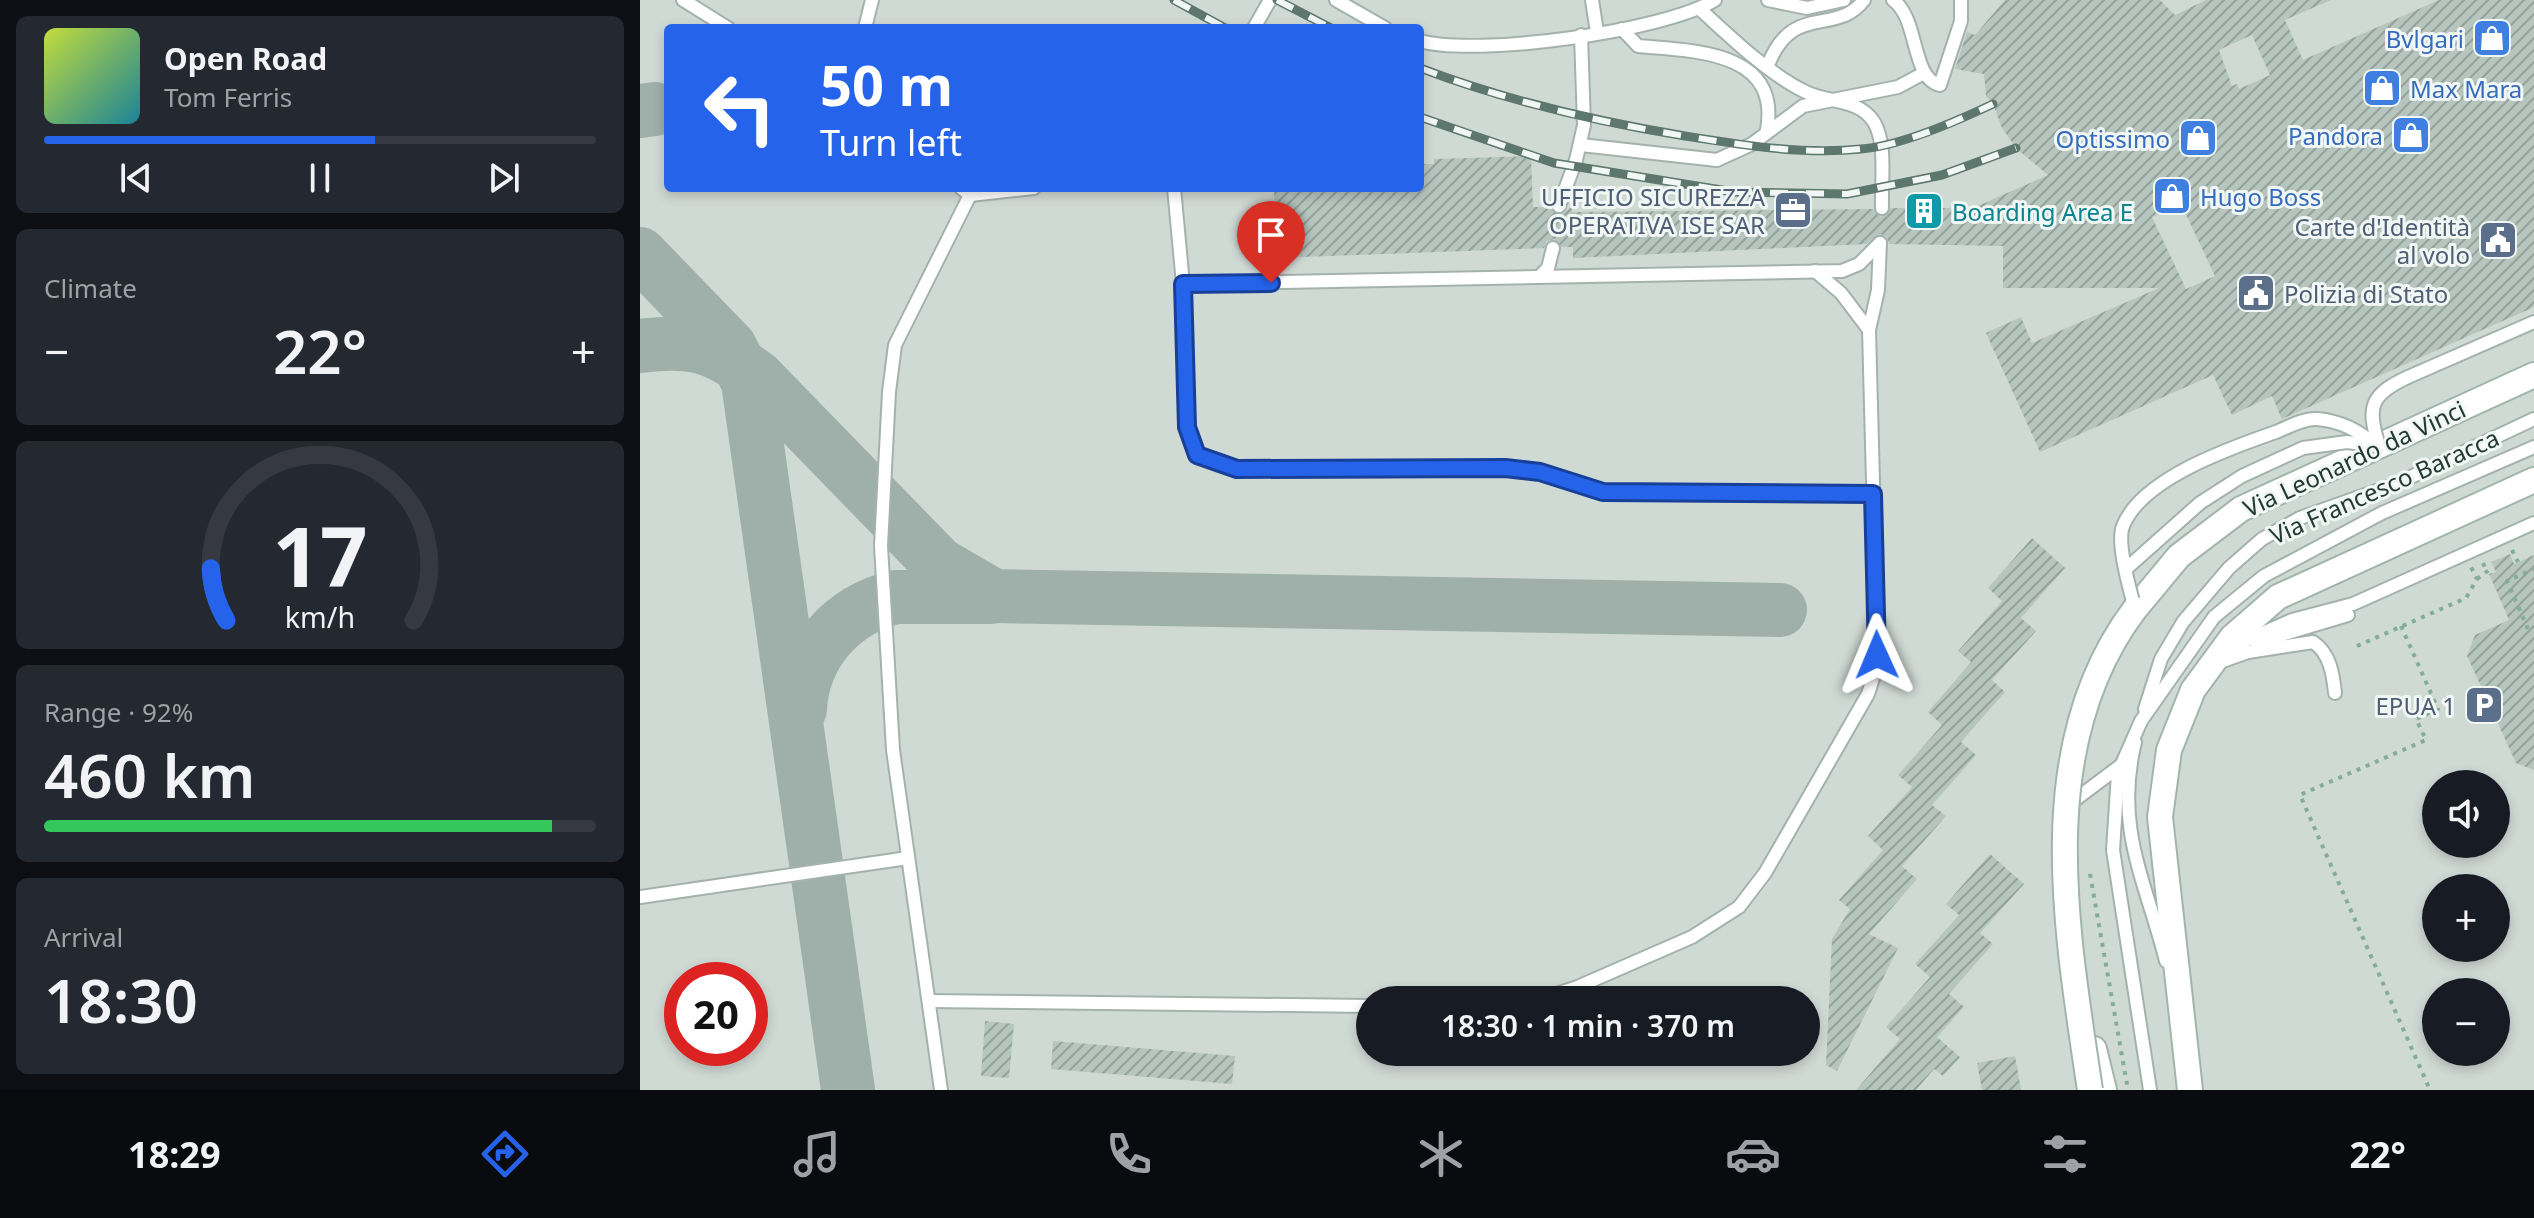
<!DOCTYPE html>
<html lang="en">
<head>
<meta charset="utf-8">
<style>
	:root { --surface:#171b24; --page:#242831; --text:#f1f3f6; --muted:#9ea1a6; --line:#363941; --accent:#2563eb }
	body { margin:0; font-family:"Noto Sans",sans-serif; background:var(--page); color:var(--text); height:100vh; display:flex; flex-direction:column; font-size:30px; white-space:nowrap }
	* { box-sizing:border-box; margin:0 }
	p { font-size:26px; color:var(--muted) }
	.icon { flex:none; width:44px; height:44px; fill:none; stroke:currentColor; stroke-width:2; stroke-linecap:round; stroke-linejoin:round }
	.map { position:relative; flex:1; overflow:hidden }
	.drawer { display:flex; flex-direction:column; gap:16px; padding:16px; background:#0d0f14; width:640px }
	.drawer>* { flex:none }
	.hud { position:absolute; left:24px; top:24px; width:760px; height:168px; border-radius:8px; box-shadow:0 4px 12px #0003; background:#2563eb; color:#fff; overflow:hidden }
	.buttons { position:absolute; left:1782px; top:770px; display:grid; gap:16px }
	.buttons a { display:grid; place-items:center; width:88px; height:88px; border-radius:50%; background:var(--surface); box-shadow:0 4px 12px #0003; font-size:40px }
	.speed { position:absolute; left:24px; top:962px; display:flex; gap:16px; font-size:40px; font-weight:700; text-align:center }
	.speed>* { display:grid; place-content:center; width:104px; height:104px; border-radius:50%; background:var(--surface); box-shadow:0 4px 12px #0003; line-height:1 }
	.speed .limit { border:12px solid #d22; background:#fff; color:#111 }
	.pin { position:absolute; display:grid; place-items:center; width:68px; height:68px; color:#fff; margin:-82px -34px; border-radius:50% 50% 50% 0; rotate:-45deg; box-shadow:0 0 8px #0007 }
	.pin .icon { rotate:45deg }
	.me { position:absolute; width:88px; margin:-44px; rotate:359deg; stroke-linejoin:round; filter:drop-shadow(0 0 6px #0008) }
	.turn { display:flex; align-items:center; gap:28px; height:168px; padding:0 24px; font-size:36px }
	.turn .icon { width:104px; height:104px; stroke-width:2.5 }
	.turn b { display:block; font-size:56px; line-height:68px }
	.big { font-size:60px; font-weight:600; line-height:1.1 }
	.drawer .card { flex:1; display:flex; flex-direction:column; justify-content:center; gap:12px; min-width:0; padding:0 28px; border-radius:12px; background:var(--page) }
	.drawer .dial { align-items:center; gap:0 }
	.dial svg { height:208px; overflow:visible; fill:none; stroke:var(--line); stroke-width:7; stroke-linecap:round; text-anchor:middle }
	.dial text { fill:var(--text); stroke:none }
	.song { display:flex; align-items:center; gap:24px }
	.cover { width:96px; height:96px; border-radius:12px; background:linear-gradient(135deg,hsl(70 70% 55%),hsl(190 70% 35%)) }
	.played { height:8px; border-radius:4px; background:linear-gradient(90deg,var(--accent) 60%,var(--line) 60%) }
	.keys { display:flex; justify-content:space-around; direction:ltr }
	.heat { display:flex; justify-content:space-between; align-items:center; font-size:44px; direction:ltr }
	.charge { height:12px; border-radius:6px; background:linear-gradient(90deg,#34c759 92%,var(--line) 0) }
	.trip { position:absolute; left:716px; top:986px; width:464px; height:80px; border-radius:40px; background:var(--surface); box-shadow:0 4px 12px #0003; font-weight:600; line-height:80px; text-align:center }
	.tab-bar { display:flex; height:128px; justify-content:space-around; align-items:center; background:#090b0e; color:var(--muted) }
	.tab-bar .icon { width:56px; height:56px }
	.tab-bar .active { color:var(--accent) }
	.tab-bar b { font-size:36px; color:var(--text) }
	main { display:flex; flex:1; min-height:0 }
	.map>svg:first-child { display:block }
</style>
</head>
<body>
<main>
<section class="drawer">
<div class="card">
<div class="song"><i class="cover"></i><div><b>Open Road</b><p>Tom Ferris</p></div></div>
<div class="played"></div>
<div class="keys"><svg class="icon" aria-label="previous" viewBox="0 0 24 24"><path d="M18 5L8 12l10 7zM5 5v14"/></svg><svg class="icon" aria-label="pause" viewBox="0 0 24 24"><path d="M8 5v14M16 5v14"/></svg><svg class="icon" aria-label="next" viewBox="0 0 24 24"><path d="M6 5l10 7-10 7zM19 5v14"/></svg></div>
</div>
<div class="card"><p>Climate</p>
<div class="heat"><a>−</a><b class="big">22°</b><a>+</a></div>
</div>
<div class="card dial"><svg viewBox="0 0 100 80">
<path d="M14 69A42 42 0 1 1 86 69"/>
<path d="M14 69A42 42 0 0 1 8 49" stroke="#2563eb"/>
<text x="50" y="56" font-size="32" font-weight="700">17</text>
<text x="50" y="72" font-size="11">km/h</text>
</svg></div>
<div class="card"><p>Range · 92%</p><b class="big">460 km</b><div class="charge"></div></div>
<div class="card"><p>Arrival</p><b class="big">18:30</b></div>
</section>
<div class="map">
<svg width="1894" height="1090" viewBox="0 0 1894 1090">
	<defs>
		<pattern id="building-hatch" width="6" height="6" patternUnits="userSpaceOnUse" patternTransform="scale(2)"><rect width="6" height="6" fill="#b7c5bf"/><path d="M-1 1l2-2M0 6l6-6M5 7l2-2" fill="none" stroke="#94a19c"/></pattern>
	</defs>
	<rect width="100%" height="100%" fill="#e1ebe6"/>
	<path fill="#d0dad5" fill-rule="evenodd" d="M0 0H1894V1090H0ZM28 28H780V188H28ZM1796 784H1856V844H1796ZM1796 888H1856V948H1796ZM42 980H110V1048H42ZM1796 992H1856V1052H1796ZM730 1000H1166V1052H730Z"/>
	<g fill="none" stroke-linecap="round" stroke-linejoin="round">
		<g stroke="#9fb0aa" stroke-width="54">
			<path d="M0 111 15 109"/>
			<path d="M0 254 90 347 108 382 208 1090"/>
			<path d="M0 346C53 339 75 346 118 378L299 564 354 596 1140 610"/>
			<path d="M160 709C163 654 201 610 256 597H351"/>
		</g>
	</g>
	<g fill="url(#building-hatch)" fill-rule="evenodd">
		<path d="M1365 0H1520L1535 15 1566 0H1691L1645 20 1663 60 1799 0H1894V307L1642 419 1632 396 1592 415 1573 375 1400 452 1346 333 1381 317 1392 343 1519 288H1363V246L1249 244 1247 237 1240 234 1226 244 933 258V247H922L914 239 907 241 904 248 636 258 634 188H780V164H794V159L891 156 893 207H910L920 215 932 206V212L1233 209 1241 217 1251 208H1333L1408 175 1376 148 1362 128 1353 104 1346 96 1344 74 1315 69 1327 32 1335 35ZM1612 35 1630 75 1599 89 1597 84 1592 86 1579 50ZM1541 204 1575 276 1546 289 1512 217Z"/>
		<path d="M1392 538 1425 568 1381 618 1396 631 1352 680 1365 692 1321 742 1336 755 1292 805 1306 816 1262 866 1277 879 1229 934 1258 948 1197 1071 1186 1065 1192 939 1210 909 1199 900 1243 850 1228 836 1272 787 1258 775 1302 725 1288 712 1331 662 1318 651 1362 601 1348 588Z"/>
		<path d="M1870 554 1874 564 1894 555V770L1876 763 1827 656 1835 635 1869 620 1849 574 1856 572 1851 562Z"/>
		<path d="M1350 854 1384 884 1340 933 1353 944 1309 994 1324 1007 1297 1037 1320 1057 1303 1076 1294 1069 1276 1090H1216L1260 1039 1246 1027 1290 977 1275 964 1319 915 1306 904Z"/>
		<path d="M345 1021 374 1024 369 1078 341 1076Z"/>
		<path d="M413 1041 595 1056 592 1084 411 1069Z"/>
		<path d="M1375 1056 1381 1090H1342L1337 1063Z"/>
	</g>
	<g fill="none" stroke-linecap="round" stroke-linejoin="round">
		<defs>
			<g id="lane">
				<path d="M43 0 88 28"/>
				<path d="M696 0 745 28"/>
				<path d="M952 0 957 32"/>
				<path d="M1128 0 1167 8 1204 0"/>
				<path d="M1253 0C1279 18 1271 79 1300 85L1321 21V0"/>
				<path d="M1060 9C1089 36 1132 77 1168 93 1191 103 1219 99 1234 122 1247 144 1241 183 1242 208"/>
				<path d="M225 28 232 0"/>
				<path d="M614 28 630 0"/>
				<path d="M982 29 998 46C1052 51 1141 50 1127 130"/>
				<path d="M780 41C837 57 1025 31 1075 0"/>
				<path d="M1128 65C1153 1 1196 37 1224 0"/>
				<path d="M941 145 1077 160 1112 144 1163 106 1258 87 1284 73"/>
				<path d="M321 188 330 195 394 188"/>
				<path d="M534 188 543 284"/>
				<path d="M919 206 936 160 944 125 941 35"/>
				<path d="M1175 271 1201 293 1229 330"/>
				<path d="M899 277 908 268 913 248"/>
				<path d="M1768 377 1894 322"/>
				<path d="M1233 494 963 492 900 472 865 468 597 469 557 455 547 427 543 284 1202 271 1219 264 1240 243"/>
				<path d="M1598 644 1652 620 1713 604 1894 523"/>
				<path d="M1617 647 1644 634 1708 615"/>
				<path d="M1577 663 1608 652 1673 642C1690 653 1693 674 1695 693"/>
				<path d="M1505 709 1521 659 1543 622 1589 568 1622 539 1660 518 1756 484 1894 419"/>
				<path d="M1495 742C1474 828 1506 882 1526 961"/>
				<path d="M1428 805 1480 766"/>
				<path d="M0 897 268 858"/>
				<path d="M897 1000 935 988 1052 937 1099 907 1125 873 1228 694 1234 675 1237 634 1229 330 1238 290 1240 243"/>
				<path d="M289 1001 730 1006"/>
				<path d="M301 1090 253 750 241 546 249 392 255 345 330 195"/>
				<path d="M1510 1090 1473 850 1478 773 1501 721 1574 617 1624 576 1742 513 1894 447"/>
			</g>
			<g id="secondary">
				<path d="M1495 609 1539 556 1601 509 1894 375"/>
				<path d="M1454 1049 1464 1090"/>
				<path d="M1550 1090 1520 817 1529 750 1553 690 1592 637 1638 597 1894 480"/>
			</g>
		</defs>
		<use href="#lane" stroke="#a4b2ad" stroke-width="16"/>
		<use href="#secondary" stroke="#a1b5ad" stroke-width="28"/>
		<g stroke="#84ac9e" stroke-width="4" stroke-dasharray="4 6" stroke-linecap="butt">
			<path d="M1872 550 1878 562"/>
			<path d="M1843 563 1847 572"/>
			<path d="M1837 579 1853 567"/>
			<path d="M1761 626 1798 709 1776 719 1786 740 1660 795 1790 1090"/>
			<path d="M1888 629 1867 581 1894 569"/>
			<path d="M1717 646 1826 598 1837 579 1831 567"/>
			<path d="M1450 874 1488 1090"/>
		</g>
		<use href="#lane" stroke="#fff" stroke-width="12"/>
		<use href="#secondary" stroke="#fff" stroke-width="24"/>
		<defs>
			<g id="rail">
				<path d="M534 0 585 28"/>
				<path d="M637 0 691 28"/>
				<path d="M780 68C867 101 954 121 1045 136 1102 145 1163 155 1221 149 1261 146 1317 121 1353 104"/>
				<path d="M780 117 914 163 1094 192 1207 194 1302 175 1376 148"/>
			</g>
		</defs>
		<use href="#rail" stroke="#5d766e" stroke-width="9"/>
		<use href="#rail" stroke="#f1f7f4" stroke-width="6" stroke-dasharray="18" stroke-linecap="butt"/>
		<defs>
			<g id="lane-bridge">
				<path d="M1739 445C1726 407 1731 394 1768 377"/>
				<path d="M1487 568 1560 503 1602 476 1663 448 1707 442 1736 446C1719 430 1701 421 1677 419 1664 418 1648 427 1636 432 1593 447 1502 478 1483 526 1476 543 1490 590 1495 609"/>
			</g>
			<path id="secondary-bridge" d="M1450 1090C1427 933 1391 746 1495 609"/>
		</defs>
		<use href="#lane-bridge" stroke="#a4b2ad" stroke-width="16" stroke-linecap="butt"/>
		<use href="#secondary-bridge" stroke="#a1b5ad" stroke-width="28" stroke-linecap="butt"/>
		<use href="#lane-bridge" stroke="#fff" stroke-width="12"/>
		<use href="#secondary-bridge" stroke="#fff" stroke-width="24"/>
	</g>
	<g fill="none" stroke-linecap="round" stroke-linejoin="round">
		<defs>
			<path id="route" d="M631 283 543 284 547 427 557 455 597 469 865 468 900 472 963 492 1233 494 1237 655"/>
		</defs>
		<use href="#route" stroke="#184099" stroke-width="20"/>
		<use href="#route" stroke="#2563eb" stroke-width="14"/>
	</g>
	<defs>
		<symbol id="shop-square" viewBox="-11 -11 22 22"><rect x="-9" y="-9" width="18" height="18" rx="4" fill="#3f7fe0" stroke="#f1f7f4"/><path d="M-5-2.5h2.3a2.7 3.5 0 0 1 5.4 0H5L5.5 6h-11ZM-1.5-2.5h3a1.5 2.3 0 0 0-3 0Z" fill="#fff"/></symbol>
		<symbol id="office-square" viewBox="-11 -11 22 22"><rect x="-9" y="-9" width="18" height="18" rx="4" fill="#5c6f8a" stroke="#f1f7f4"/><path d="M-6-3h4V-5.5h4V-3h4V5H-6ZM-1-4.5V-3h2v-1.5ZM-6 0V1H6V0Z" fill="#fff"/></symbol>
		<symbol id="building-square" viewBox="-11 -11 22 22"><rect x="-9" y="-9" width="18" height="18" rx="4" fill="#0f9aa8" stroke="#f1f7f4"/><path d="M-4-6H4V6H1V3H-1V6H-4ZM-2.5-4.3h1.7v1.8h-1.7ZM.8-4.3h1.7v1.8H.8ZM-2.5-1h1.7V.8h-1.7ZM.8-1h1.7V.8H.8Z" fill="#fff"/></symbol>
		<symbol id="civic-square" viewBox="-11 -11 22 22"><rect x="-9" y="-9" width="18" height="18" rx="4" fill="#5c6f8a" stroke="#f1f7f4"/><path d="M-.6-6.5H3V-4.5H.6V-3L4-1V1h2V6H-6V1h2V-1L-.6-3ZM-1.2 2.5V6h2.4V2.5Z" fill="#fff"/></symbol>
		<symbol id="parking-square" viewBox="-11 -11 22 22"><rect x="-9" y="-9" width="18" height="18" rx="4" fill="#5c6f8a" stroke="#f1f7f4"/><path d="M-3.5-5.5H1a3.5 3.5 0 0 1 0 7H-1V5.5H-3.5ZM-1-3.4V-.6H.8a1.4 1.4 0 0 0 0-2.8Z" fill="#fff"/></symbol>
	</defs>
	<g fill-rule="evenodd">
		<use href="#shop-square" x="1830" y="16" width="44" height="44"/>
		<use href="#shop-square" x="1720" y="66" width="44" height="44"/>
		<use href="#shop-square" x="1749" y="113" width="44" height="44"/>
		<use href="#shop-square" x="1536" y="116" width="44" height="44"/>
		<use href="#shop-square" x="1510" y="174" width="44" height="44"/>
		<use href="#office-square" x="1131" y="188" width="44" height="44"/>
		<use href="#building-square" x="1262" y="189" width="44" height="44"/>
		<use href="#civic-square" x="1836" y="218" width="44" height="44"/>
		<use href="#civic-square" x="1594" y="271" width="44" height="44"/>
		<use href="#parking-square" x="1822" y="683" width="44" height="44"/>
	</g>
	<g text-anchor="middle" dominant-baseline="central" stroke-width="6" stroke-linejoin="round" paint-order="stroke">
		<g font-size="24" fill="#366cbe" stroke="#f1f7f4" text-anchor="end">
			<text x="1824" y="38">Bvlgari</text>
			<text x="1770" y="88" text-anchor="start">Max Mara</text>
			<text x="1743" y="135">Pandora</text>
			<text x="1530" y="138">Optissimo</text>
			<text x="1560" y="196" text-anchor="start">Hugo Boss</text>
		</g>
		<g font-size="24" fill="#4e5e75" stroke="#f1f7f4" text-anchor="end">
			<text x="1125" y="196">UFFICIO SICUREZZA<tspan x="1125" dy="28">OPERATIVA ISE SAR</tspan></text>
			<text x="1830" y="226">Carte d'Identità<tspan x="1830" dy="28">al volo</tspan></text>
			<text x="1644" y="293" text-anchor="start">Polizia di Stato</text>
			<text x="1816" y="705">EPUA 1</text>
		</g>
		<g font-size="24" fill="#0d838f" stroke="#f1f7f4" text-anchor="start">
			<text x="1312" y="211">Boarding Area E</text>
		</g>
		<g font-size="24" fill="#233a33" stroke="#f1f7f4">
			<text transform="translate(1714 458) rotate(-25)">Via Leonardo da Vinci</text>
			<text transform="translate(1744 486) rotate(-24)">Via Francesco Baracca</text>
		</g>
	</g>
</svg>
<div class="buttons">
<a><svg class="icon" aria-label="sound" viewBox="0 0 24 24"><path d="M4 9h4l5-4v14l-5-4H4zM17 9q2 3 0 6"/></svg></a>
<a>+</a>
<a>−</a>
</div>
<div class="speed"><div class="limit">20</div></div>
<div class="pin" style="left:631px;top:283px;background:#d93025"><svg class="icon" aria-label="arrive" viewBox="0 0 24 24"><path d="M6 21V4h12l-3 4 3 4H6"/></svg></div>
<svg class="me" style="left:1237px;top:655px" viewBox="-20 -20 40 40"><path d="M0-17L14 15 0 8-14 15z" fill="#2563eb" stroke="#fff" stroke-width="4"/></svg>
<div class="trip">18:30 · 1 min · 370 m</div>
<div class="hud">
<div class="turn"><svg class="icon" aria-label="left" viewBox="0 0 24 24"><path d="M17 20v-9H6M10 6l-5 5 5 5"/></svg><div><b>50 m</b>Turn left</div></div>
</div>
</div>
</main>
<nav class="tab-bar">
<b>18:29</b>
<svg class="icon active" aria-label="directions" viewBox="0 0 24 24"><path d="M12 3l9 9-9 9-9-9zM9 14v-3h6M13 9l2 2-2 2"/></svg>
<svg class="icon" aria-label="music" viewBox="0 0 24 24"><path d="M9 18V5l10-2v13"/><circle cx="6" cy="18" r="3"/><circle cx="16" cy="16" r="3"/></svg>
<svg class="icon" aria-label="phone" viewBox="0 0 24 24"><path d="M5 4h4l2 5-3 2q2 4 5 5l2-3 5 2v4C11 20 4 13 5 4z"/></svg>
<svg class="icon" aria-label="climate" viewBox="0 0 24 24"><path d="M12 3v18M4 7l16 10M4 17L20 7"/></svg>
<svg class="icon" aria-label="car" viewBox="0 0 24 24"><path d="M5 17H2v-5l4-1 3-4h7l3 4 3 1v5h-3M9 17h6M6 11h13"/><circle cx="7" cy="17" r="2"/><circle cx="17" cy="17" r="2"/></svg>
<svg class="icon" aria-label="filters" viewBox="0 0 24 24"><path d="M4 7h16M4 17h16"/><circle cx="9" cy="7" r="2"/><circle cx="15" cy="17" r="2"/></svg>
<b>22°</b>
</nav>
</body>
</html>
